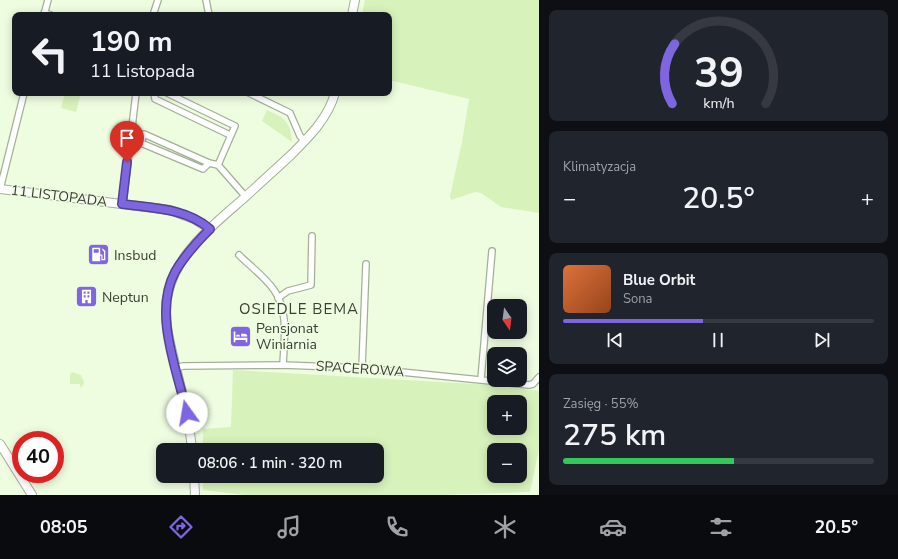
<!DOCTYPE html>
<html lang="pl">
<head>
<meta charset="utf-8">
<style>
	:root { --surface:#171b24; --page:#20242c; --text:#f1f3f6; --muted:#9ea1a6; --line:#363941; --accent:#7f66e1 }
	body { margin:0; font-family:"Nunito Sans",sans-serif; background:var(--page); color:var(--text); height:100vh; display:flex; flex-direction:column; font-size:15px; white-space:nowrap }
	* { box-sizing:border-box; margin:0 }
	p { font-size:13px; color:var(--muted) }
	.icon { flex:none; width:22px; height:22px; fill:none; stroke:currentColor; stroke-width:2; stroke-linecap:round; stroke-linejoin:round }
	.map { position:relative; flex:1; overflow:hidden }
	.panel { display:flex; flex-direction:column; gap:10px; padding:10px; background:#0d0f14; width:359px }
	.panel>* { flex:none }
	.banner { position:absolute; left:12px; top:12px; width:380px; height:84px; border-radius:8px; box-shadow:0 2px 10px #0003; background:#171b24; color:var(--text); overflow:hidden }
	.needle { width:26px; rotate:166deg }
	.fabs { position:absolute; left:487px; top:299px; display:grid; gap:8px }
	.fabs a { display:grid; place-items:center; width:40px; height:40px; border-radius:8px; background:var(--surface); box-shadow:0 2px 10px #0003; font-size:20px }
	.speed { position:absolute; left:12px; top:431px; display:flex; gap:8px; font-size:20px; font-weight:700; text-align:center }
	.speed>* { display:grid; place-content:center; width:52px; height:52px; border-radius:50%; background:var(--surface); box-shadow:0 2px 10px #0003; line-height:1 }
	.speed .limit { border:6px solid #d22; background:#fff; color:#111 }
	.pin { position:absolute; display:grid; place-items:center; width:34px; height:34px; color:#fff; margin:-41px -17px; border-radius:50% 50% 50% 0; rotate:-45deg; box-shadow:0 0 4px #0007 }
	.pin .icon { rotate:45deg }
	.me { position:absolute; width:44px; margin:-22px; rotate:347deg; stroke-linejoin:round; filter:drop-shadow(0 0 3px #0008) }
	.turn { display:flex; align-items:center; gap:14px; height:84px; padding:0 12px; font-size:18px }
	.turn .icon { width:52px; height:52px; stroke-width:2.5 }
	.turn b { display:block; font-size:28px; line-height:34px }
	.big { font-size:30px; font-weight:600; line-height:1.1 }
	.panel .tile { flex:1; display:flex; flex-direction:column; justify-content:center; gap:6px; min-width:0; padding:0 14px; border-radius:8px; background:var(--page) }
	.panel .dial { align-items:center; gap:0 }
	.dial svg { height:104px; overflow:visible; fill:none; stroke:var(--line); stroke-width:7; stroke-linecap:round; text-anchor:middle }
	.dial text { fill:var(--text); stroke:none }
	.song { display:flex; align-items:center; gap:12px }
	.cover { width:48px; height:48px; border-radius:6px; background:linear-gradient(135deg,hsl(20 70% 55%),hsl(20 70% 35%)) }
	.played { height:4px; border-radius:2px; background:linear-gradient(90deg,var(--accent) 45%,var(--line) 45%) }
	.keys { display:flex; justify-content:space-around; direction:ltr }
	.heat { display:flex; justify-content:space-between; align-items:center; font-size:22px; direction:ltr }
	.charge { height:6px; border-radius:3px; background:linear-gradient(90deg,#34c759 55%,var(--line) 0) }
	.trip { position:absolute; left:156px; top:443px; width:228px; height:40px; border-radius:8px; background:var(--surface); box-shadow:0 2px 10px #0003; font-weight:600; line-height:40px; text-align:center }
	.menu { display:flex; height:64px; justify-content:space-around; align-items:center; background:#090b0e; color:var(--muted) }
	.menu .icon { width:28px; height:28px }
	.menu .selected { color:var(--accent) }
	.menu b { font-size:18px; color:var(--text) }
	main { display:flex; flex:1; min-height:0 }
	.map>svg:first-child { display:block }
</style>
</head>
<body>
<main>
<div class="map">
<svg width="539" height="495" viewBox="0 0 539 495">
	<rect width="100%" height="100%" fill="#eefce0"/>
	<g fill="#d8f2bc" fill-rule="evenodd">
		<path d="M365 0H539V213L501 207 481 193 475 192 451 200 450 196 462 142 469 99 389 80V15H362Z"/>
		<path d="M65 93H81L76 112 61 108Z"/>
		<path d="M267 110C285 118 290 121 292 142L262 121Z"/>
		<path d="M233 370 493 385 539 391V450L530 492 439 495H244L203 490V476H377V450H203V429L231 427ZM494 402H520V428H494ZM494 450H520V476H494Z"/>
		<path d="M72 372 81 375 84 382 83 386 80 387V384H70V375Z"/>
	</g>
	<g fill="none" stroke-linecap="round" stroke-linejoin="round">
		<defs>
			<g id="street">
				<path d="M206 0 209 15"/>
				<path d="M44 13 51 15"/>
				<path d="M44 15 48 0"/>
				<path d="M153 15 158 0"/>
				<path d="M154 93 155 99 230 135"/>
				<path d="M167 93 235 126 218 165"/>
				<path d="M249 93 290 113 300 136 305 141"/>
				<path d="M209 163 203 169 141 143 144 134 209 163 218 165 246 197"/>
				<path d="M0 189 24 93"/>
				<path d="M123 204 136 93"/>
				<path d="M239 255C250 266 265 277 274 290 289 311 284 340 283 365"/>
				<path d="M278 298 288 291 311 285 312 236"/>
				<path d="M176 368 183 366 283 365 362 368 529 385 533 384 539 377"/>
				<path d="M362 368 366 264"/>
				<path d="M481 379 492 251"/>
			</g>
			<g id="secondary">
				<path d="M352 15 355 0"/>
				<path d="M0 189 170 210 194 219 210 229"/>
				<path d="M0 444 32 495"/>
				<path d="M192 450C190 425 184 400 178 376 172 350 163 324 167 298 174 255 212 226 243 199 259 184 276 169 292 154 310 136 328 118 335 93"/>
				<path d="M194 476 195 495"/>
			</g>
		</defs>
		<use href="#street" stroke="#a3b096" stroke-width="8"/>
		<use href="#secondary" stroke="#a3b096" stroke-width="10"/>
		<use href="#street" stroke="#fff" stroke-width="5.5"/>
		<use href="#secondary" stroke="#fff" stroke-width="8"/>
	</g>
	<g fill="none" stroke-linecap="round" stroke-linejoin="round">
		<defs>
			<path id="route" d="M127 162 122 204C152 208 186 208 210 229 197 242 184 256 175 272 153 313 177 370 187 413"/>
		</defs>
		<use href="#route" stroke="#534292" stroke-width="10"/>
		<use href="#route" stroke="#7f66e1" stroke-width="7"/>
	</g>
	<defs>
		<symbol id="fuel-square" viewBox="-11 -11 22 22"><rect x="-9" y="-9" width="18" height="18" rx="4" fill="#7f66e1" stroke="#eefce0"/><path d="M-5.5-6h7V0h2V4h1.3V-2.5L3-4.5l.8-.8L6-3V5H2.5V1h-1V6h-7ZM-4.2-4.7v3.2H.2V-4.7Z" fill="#fff"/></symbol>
		<symbol id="building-square" viewBox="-11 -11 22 22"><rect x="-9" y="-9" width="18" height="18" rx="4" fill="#7f66e1" stroke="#eefce0"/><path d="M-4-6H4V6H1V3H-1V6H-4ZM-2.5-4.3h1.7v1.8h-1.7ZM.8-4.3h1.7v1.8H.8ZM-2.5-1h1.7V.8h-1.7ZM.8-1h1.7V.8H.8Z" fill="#fff"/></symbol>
		<symbol id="hotel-square" viewBox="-11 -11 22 22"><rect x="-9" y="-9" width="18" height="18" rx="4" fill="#7f66e1" stroke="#eefce0"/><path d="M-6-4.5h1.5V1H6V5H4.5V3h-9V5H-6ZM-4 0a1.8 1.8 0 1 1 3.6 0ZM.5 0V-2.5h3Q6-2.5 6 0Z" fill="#fff"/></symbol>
	</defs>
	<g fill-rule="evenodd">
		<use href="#fuel-square" x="86" y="242" width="25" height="25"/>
		<use href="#building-square" x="74" y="284" width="25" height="25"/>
		<use href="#hotel-square" x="228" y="324" width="25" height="25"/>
	</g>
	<g text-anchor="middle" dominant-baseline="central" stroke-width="3" stroke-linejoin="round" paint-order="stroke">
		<g font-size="14" fill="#3a3f34" stroke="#eefce0">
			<text transform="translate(59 196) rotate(7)">11 LISTOPADA</text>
			<text transform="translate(360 369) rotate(4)">SPACEROWA</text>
		</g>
		<g font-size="14" fill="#3a3f34" stroke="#eefce0" text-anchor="start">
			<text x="114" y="255">Insbud</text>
			<text x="102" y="297">Neptun</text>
			<text x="256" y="328">Pensjonat<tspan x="256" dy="16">Winiarnia</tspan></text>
		</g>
		<g font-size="15" letter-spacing="1" fill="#3a3f34" stroke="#eefce0">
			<text x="299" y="309">OSIEDLE BEMA</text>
		</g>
	</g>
</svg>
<div class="fabs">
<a><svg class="needle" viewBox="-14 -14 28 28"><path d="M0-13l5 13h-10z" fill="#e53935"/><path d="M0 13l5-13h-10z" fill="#9ea1a6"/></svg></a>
<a><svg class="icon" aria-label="layers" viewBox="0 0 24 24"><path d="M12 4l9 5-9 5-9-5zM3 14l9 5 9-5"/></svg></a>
<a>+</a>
<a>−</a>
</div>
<div class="speed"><div class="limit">40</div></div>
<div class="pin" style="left:127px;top:162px;background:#d93025"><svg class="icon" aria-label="arrive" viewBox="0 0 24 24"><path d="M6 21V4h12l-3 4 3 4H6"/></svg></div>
<svg class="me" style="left:187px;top:413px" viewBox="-20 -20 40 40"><circle r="19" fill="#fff"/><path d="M0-13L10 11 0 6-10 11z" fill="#7f66e1"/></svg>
<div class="trip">08:06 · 1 min · 320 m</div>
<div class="banner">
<div class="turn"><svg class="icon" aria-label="left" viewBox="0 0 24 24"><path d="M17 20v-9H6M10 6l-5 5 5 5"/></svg><div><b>190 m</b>11 Listopada</div></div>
</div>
</div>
<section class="panel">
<div class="tile dial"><svg viewBox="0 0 100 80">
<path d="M14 69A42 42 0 1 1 86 69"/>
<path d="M14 69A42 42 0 0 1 16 23" stroke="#7f66e1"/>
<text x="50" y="56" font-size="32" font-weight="700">39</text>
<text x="50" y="72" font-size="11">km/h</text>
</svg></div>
<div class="tile"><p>Klimatyzacja</p>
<div class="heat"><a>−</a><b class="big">20.5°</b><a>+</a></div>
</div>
<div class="tile">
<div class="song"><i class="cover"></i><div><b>Blue Orbit</b><p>Sona</p></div></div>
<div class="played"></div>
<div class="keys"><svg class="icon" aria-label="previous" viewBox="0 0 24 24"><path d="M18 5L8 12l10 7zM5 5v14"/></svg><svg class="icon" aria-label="pause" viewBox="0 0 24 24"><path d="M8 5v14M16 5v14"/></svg><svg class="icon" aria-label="next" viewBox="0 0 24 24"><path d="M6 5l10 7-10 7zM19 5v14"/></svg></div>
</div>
<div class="tile"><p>Zasięg · 55%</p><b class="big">275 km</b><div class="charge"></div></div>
</section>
</main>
<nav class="menu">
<b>08:05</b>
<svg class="icon selected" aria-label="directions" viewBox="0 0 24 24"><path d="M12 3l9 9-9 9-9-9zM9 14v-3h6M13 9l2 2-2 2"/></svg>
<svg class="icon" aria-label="music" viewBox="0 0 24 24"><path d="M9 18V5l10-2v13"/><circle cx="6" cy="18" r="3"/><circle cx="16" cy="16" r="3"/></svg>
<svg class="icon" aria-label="phone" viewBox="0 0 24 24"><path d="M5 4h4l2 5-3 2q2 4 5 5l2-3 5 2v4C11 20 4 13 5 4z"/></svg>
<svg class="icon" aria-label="climate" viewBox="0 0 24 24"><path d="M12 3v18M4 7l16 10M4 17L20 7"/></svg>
<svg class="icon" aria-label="car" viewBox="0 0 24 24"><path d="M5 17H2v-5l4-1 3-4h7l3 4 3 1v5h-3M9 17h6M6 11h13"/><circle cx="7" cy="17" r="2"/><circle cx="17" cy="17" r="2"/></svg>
<svg class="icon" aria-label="filters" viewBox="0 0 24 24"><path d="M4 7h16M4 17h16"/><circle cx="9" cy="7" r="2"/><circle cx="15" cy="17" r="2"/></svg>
<b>20.5°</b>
</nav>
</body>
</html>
